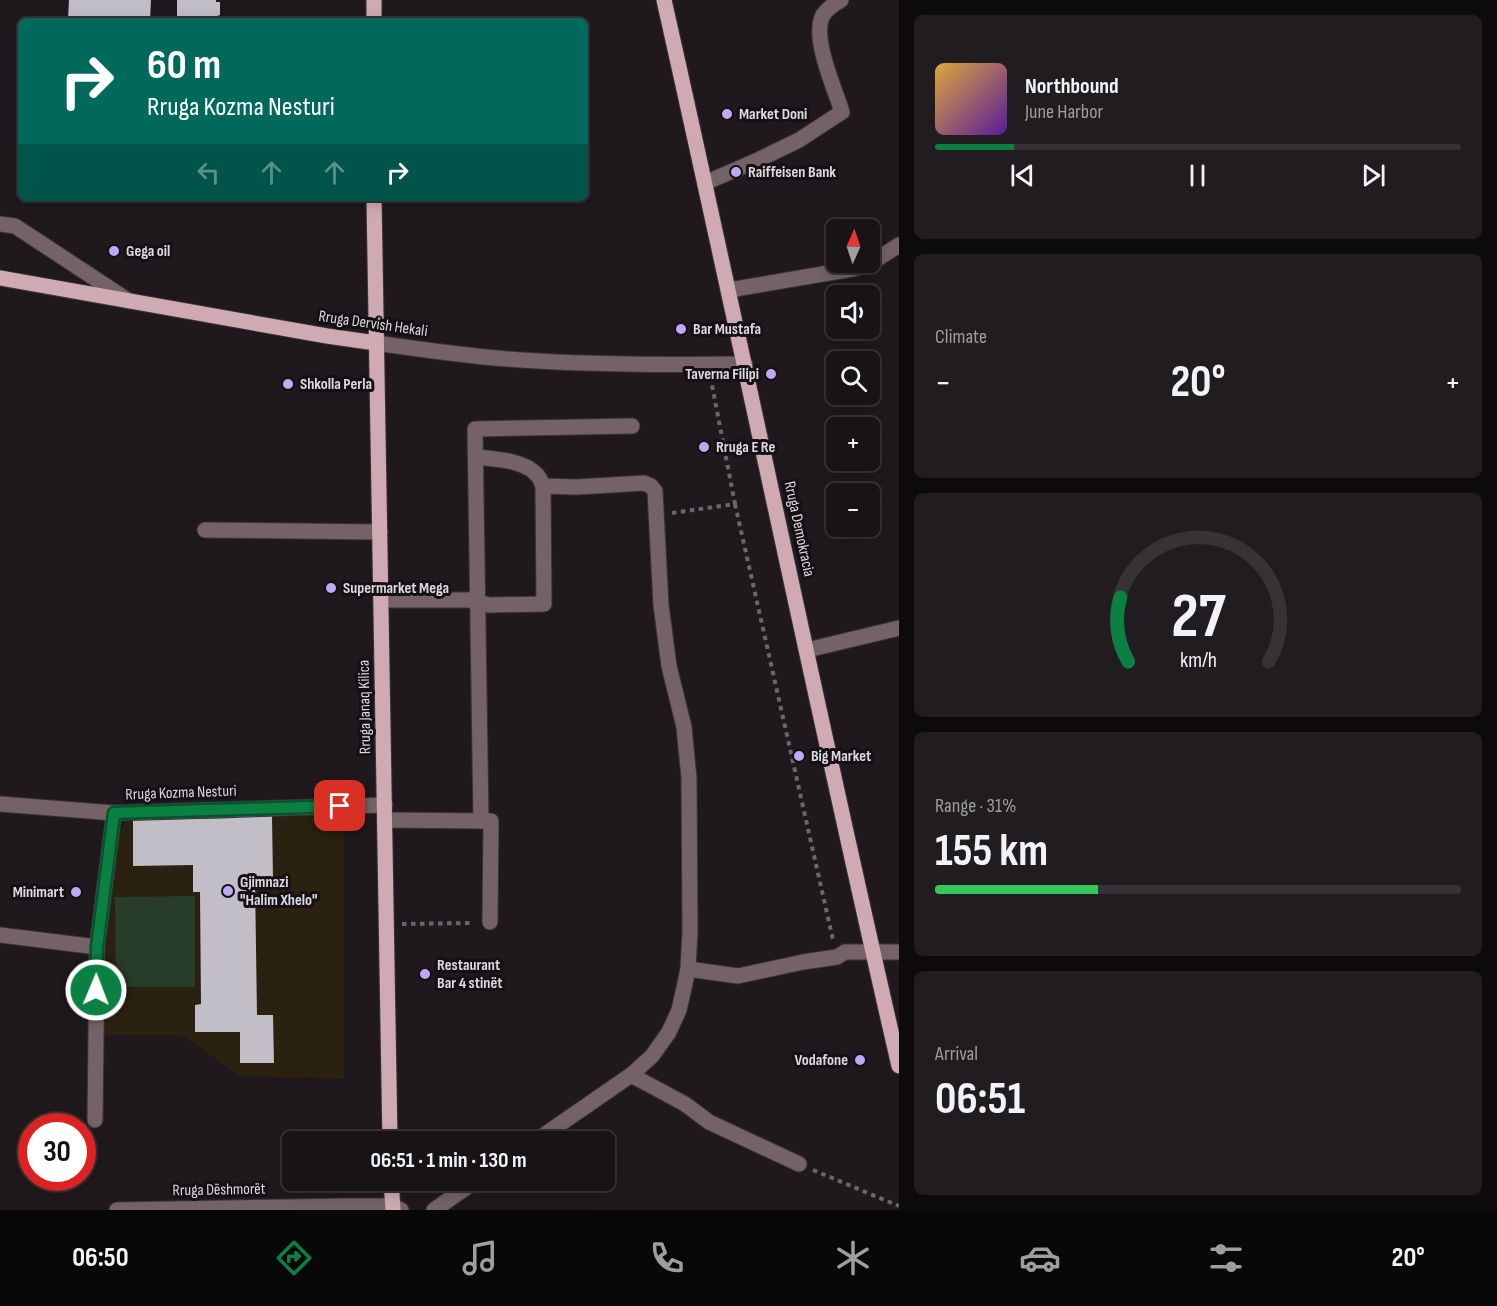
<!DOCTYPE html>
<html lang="en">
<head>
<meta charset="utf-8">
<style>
	:root { --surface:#171316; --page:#201c1f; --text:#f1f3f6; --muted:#9e9ea1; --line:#363235; --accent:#0b8043 }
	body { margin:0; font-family:"Sofia Sans Condensed",sans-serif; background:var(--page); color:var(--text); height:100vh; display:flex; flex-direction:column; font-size:22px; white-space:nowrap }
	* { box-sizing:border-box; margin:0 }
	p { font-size:20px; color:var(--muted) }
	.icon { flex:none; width:33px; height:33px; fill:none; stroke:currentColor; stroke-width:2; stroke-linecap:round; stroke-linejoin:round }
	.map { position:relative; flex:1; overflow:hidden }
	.panel { display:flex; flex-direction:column; gap:15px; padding:15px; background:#0d0a0c; width:598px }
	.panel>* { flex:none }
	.banner { position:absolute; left:18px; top:18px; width:570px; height:183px; border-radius:9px; box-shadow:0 3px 15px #0003,0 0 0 2px var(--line); background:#00695c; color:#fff; overflow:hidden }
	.needle { width:39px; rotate:3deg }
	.tools { position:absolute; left:826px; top:219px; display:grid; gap:12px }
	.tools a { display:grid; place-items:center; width:54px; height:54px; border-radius:9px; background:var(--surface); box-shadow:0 3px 15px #0003,0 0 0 2px var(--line); font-size:30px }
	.speed { position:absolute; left:18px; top:1113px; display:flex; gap:12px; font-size:30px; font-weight:700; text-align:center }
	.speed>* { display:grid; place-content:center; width:78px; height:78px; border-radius:50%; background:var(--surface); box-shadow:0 3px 15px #0003,0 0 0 2px var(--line); line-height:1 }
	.speed .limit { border:9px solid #d22; background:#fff; color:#111 }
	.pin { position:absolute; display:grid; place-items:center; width:51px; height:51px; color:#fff; margin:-26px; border-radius:12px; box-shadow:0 3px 9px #0006 }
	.me { position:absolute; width:66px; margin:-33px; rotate:1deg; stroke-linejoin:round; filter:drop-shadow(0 0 4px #0008) }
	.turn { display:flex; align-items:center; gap:21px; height:126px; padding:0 30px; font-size:27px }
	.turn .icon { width:78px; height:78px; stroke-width:2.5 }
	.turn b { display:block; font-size:42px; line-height:51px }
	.lanes { display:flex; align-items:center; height:57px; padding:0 30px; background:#0003; justify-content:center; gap:30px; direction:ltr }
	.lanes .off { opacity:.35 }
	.big { font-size:45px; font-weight:700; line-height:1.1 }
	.panel .widget { flex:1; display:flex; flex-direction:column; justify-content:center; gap:9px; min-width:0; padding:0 21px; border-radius:9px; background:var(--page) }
	.panel .dial { align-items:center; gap:0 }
	.dial svg { height:156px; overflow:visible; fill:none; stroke:var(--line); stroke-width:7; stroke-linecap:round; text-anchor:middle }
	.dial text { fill:var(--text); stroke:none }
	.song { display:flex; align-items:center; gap:18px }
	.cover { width:72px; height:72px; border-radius:9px; background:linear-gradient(135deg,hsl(40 70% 55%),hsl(270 70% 35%)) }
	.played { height:6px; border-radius:3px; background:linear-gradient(90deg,var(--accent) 15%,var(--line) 15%) }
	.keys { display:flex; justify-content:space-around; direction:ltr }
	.heat { display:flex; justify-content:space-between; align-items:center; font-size:33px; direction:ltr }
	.charge { height:9px; border-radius:4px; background:linear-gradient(90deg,#34c759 31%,var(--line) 0) }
	.trip { position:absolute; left:282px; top:1131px; width:333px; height:60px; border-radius:9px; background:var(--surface); box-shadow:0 3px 15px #0003,0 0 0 2px var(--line); font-weight:700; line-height:60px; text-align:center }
	.tab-bar { display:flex; height:96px; justify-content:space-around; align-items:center; background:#090809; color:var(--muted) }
	.tab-bar .icon { width:42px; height:42px }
	.tab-bar .on { color:var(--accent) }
	.tab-bar b { font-size:27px; color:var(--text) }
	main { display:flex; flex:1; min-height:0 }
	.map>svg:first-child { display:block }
</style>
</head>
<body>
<main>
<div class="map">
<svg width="899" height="1210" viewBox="0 0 899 1210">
	<rect width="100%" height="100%" fill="#1f191e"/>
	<path fill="#2a2111" d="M344 813V1079L240 1076 182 1035H104L106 948 118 835 124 824 129 819Z"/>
	<path fill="#283c2a" d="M195 896V987H116L115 897Z"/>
	<g fill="#c2bec7">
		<path d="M69 0H151L150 21 68 19Z"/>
		<path d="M177 0H216V2H220V15L217 16V21H177Z"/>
		<path d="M236 815H272L273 881H255L257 1015H273L274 1063H240V1032H195V1005L201 1004 200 892H193V865L133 866V820L236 818Z"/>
	</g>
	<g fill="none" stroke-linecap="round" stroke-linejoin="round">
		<defs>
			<g id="minor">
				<path d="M705 183 760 159 799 140 842 112C835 89 811 37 823 15 827 9 834 4 841 0"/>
				<path d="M0 224 15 226 129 301"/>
				<path d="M729 290 852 269 868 265 899 245"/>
				<path d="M376 343C424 350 473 357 521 360 595 365 670 365 745 364"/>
				<path d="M205 530 380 532"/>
				<path d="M381 600H470L489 605 544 604 543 486C541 482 540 477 536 474 524 460 494 459 476 457"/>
				<path d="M807 650 899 628"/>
				<path d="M0 804 114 813"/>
				<path d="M385 820 491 821 490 922"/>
				<path d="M481 821 475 429 632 426"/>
				<path d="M0 935 97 947"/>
				<path d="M688 969 738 976 803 962 837 957 845 952H899"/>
				<path d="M631 1075 685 1104 709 1122 799 1164"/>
				<path d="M95 1120 97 947 114 813 385 805"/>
				<path d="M534 1142 631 1075 652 1056 669 1032 679 1010 684 988 688 969 690 931 689 778 684 727 669 666 661 605 655 491 651 486 644 483 577 487 543 486"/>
				<path d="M117 1210 346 1206H393L401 1210"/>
				<path d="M434 1210 477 1180"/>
			</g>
			<g id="major">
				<path d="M664 0C744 355 817 712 899 1066"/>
				<path d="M374 21V0"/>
				<path d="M374 198 390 1142"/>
				<path d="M0 278 327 336 376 343"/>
				<path d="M391 1180 393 1210"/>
			</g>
		</defs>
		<use href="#minor" stroke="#3a3439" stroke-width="17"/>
		<use href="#major" stroke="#3a3439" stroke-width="17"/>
		<g stroke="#6b666b" stroke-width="4" stroke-dasharray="4.5 4.5" stroke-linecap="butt">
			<path d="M735 504 833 940"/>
			<path d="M672 513 735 504 711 380"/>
			<path d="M402 924 473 923"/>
			<path d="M813 1170 899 1206"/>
		</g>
		<use href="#minor" stroke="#746266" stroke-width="15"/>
		<use href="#major" stroke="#cfaab2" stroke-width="15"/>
	</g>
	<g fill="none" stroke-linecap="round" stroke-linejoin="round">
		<defs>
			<path id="route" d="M96 990 97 947 114 813 340 806"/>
		</defs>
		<use href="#route" stroke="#07532c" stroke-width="15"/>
		<use href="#route" stroke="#0b8043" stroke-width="10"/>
	</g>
	<g fill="#c0a8f4" stroke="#151015" stroke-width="2">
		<circle cx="727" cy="114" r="6"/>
		<circle cx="736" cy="172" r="6"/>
		<circle cx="114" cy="251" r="6"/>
		<circle cx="681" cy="329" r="6"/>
		<circle cx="771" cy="374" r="6"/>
		<circle cx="288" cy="384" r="6"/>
		<circle cx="704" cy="447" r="6"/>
		<circle cx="331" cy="588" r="6"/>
		<circle cx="799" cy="756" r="6"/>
		<circle cx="228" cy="891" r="6"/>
		<circle cx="76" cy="892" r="6"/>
		<circle cx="425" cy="974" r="6"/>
		<circle cx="860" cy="1060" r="6"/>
	</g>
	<g text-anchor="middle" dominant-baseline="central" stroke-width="6" stroke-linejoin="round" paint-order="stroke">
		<g font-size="16" font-weight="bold" fill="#ddd9dd" stroke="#151015" text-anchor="start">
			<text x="739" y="114">Market Doni</text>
			<text x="748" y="172">Raiffeisen Bank</text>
			<text x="126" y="251">Gega oil</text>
			<text x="693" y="329">Bar Mustafa</text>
			<text x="759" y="374" text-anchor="end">Taverna Filipi</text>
			<text x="300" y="384">Shkolla Perla</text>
			<text x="716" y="447">Rruga E Re</text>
			<text x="343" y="588">Supermarket Mega</text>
			<text x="811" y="756">Big Market</text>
			<text x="240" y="882">Gjimnazi<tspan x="240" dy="18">"Halim Xhelo"</tspan></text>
			<text x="64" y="892" text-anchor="end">Minimart</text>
			<text x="437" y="965">Restaurant<tspan x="437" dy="18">Bar 4 stinët</tspan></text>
			<text x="848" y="1060" text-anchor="end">Vodafone</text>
		</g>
		<g font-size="16" fill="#ddd9dd" stroke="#151015">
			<text transform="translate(373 324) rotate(8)">Rruga Dervish Hekali</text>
			<text transform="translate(799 529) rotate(78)">Rruga Demokracia</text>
			<text transform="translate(365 707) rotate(-91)">Rruga Janaq Kilica</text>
			<text transform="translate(181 793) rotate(-2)">Rruga Kozma Nesturi</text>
			<text transform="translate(219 1190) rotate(-1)">Rruga Dëshmorët</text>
		</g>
	</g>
</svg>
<div class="tools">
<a><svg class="needle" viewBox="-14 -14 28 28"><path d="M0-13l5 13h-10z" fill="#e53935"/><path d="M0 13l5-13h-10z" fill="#9e9ea1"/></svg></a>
<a><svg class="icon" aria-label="sound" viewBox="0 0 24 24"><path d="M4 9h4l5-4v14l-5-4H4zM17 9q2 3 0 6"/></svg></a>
<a><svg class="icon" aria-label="search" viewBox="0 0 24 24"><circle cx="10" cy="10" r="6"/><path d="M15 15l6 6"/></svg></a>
<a>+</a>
<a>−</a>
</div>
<div class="speed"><div class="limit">30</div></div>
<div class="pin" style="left:340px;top:806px;background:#d93025"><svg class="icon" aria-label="arrive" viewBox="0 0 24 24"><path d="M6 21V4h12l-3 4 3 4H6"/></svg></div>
<svg class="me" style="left:96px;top:990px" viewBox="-20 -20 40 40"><circle r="17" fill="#0b8043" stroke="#fff" stroke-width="3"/><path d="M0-11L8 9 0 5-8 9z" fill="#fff"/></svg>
<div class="trip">06:51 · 1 min · 130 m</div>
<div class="banner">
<div class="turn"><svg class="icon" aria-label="right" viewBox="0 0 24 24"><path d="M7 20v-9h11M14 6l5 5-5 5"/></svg><div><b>60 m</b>Rruga Kozma Nesturi</div></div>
<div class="lanes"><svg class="icon off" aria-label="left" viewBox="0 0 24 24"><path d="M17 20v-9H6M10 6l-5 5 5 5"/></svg><svg class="icon off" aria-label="ahead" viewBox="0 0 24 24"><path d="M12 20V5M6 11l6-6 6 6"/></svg><svg class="icon off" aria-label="ahead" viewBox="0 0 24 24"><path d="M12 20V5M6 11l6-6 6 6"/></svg><svg class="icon" aria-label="right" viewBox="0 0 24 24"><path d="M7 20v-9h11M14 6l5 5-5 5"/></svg></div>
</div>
</div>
<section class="panel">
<div class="widget">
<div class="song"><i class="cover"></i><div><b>Northbound</b><p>June Harbor</p></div></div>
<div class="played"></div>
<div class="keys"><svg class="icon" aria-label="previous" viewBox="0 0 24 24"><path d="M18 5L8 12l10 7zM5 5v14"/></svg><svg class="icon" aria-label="pause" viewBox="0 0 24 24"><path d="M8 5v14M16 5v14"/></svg><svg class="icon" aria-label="next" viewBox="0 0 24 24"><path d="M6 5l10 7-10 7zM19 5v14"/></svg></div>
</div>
<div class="widget"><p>Climate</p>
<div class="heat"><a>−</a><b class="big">20°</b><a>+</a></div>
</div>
<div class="widget dial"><svg viewBox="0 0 100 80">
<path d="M14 69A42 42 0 1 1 86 69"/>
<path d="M14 69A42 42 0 0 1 10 36" stroke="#0b8043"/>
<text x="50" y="56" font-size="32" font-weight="700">27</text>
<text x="50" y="72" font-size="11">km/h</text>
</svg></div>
<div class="widget"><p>Range · 31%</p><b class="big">155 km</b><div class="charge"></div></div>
<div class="widget"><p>Arrival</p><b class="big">06:51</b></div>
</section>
</main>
<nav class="tab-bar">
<b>06:50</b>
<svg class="icon on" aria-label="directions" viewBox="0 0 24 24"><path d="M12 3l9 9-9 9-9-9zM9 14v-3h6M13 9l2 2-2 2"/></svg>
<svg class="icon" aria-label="music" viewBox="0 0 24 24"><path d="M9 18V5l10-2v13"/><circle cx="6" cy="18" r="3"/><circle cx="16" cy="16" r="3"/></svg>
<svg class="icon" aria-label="phone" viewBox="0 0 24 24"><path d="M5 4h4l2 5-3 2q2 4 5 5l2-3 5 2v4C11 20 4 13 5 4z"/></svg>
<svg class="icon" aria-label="climate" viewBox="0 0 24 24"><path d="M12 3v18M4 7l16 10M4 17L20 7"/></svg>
<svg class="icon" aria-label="car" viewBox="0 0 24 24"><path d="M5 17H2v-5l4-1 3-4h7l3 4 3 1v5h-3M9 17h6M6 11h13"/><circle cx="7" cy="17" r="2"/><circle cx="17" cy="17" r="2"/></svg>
<svg class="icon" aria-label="filters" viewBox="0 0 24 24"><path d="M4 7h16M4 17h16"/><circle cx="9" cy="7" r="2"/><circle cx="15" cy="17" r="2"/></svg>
<b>20°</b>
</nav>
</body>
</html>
